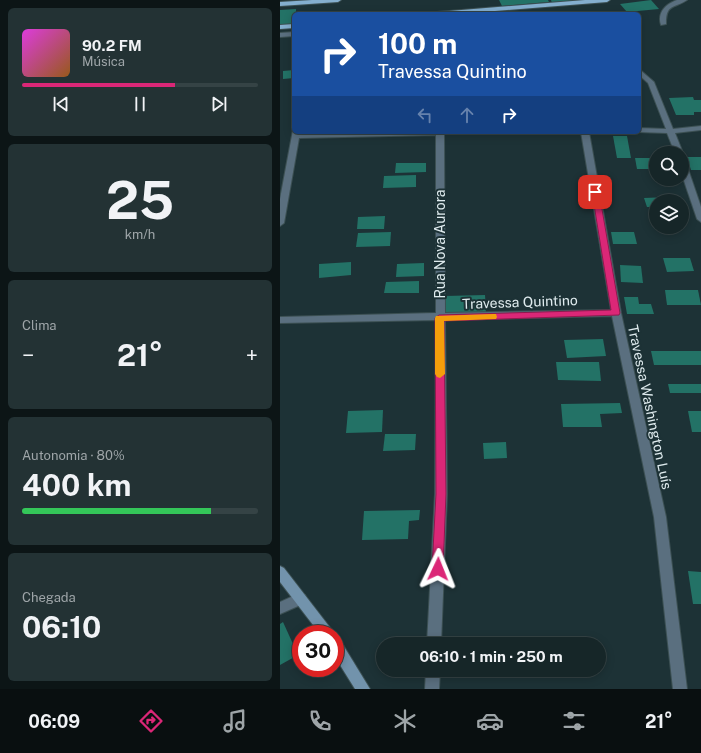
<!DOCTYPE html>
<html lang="pt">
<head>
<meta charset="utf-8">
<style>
	:root { --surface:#162628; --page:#233234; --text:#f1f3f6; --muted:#9ea5a8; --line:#354345; --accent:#db2777 }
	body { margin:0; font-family:"Public Sans",sans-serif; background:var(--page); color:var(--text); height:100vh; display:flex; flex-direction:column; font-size:15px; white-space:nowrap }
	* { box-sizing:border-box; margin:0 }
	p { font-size:13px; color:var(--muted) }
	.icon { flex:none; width:22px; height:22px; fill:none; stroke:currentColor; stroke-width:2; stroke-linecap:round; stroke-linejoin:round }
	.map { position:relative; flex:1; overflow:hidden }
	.details { display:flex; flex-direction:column; gap:8px; padding:8px; background:#0c1516; width:280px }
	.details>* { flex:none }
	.hud { position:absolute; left:12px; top:12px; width:349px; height:122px; border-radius:6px; box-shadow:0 2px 10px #0003,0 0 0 1px var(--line); background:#1a4fa0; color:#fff; overflow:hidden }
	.buttons { position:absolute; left:369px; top:146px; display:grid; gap:8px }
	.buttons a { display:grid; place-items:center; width:40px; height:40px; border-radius:50%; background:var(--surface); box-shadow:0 2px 10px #0003,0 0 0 1px var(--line); font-size:20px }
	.speed { position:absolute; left:12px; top:625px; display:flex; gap:8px; font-size:20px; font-weight:700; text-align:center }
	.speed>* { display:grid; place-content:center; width:52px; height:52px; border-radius:50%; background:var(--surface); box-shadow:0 2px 10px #0003,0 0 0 1px var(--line); line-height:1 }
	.speed .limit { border:6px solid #d22; background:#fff; color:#111 }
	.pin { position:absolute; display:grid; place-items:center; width:34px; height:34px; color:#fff; margin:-17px; border-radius:8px; box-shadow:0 2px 6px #0006 }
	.me { position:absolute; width:44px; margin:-22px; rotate:2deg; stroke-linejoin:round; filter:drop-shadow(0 0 3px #0008) }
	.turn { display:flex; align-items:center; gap:14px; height:84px; padding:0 20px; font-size:18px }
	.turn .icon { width:52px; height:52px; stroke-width:2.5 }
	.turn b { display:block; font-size:28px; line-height:34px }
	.lanes { display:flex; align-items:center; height:38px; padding:0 20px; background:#0003; justify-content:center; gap:20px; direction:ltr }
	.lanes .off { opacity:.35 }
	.big { font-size:30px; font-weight:700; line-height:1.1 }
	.details .card { flex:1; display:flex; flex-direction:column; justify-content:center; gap:6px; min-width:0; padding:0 14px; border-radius:6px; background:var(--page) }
	.details .dial { align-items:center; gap:0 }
	.dial b { font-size:52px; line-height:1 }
	.song { display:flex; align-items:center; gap:12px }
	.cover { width:48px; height:48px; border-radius:6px; background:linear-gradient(135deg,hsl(300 70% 55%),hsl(30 70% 35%)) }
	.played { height:4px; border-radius:2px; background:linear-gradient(90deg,var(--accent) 65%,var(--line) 65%) }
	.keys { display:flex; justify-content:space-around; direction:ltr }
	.heat { display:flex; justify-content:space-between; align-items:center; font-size:22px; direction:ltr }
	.charge { height:6px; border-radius:3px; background:linear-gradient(90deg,#34c759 80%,var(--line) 0) }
	.trip { position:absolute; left:96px; top:637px; width:230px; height:40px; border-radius:20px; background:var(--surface); box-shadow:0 2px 10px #0003,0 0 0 1px var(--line); font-weight:700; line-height:40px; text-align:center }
	.tabs { display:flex; height:64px; justify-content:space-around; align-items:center; background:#090f10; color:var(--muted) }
	.tabs .icon { width:28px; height:28px }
	.tabs .current { color:var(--accent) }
	.tabs b { font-size:18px; color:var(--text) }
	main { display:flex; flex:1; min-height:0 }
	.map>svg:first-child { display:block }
</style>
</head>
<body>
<main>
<section class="details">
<div class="card">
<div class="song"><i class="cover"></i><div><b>90.2 FM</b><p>Música</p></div></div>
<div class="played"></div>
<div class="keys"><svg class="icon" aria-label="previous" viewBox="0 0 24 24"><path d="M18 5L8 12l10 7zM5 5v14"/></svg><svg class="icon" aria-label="pause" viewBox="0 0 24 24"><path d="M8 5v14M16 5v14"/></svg><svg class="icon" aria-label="next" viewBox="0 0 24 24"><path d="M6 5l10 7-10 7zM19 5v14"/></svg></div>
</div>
<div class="card dial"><b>25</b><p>km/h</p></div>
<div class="card"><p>Clima</p>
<div class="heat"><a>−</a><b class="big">21°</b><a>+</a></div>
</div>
<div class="card"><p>Autonomia · 80%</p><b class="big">400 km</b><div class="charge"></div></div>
<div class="card"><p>Chegada</p><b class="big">06:10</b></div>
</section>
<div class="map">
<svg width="421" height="689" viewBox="0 0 421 689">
	<rect width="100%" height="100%" fill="#1d3236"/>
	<g fill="#237266">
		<path d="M219 0H268L269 2 222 6Z"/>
		<path d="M271 0H296V1L272 3Z"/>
		<path d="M371 0 379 9 347 12 340 4Z"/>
		<path d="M16 9V14H14V25L0 26V10Z"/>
		<path d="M14 70V78L3 79V71Z"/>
		<path d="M413 97 414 100H421V112H414V115H396L389 98Z"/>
		<path d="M333 136H347L351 158H337Z"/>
		<path d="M407 157H421V170H411Z"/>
		<path d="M355 158H376V169H357Z"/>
		<path d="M116 163H146V172L115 173Z"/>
		<path d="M136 175V187L103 188 104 176Z"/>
		<path d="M389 197 390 201H376V207H367L364 198Z"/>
		<path d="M105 216 104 229H77L78 217Z"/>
		<path d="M111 232 110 246 76 247 78 233Z"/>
		<path d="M331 232H354L357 244H333Z"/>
		<path d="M383 258H410L414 271 387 272Z"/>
		<path d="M71 262V275L39 278V264Z"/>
		<path d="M144 263V276L116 277 117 264Z"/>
		<path d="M340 265 361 266 363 283 341 282Z"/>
		<path d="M139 281V293H104L106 282Z"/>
		<path d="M385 290H418L421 305H387Z"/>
		<path d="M205 295 206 312 165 313V296Z"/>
		<path d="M344 297H358L359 304H371L374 314H347Z"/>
		<path d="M323 339 326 356 287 358 284 340Z"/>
		<path d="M371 351H421V365H374Z"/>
		<path d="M276 362H319L321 381 278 380Z"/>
		<path d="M388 384H421V393H390Z"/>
		<path d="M340 403 342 413 320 414 322 427H283L281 404Z"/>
		<path d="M103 410 102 432 66 433 68 411Z"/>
		<path d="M408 411H421V432H412Z"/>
		<path d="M105 434H136L135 450 103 451Z"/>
		<path d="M226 442 227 458 204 459 203 443Z"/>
		<path d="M140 510 139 520 129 521 128 539 82 540 84 511Z"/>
		<path d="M408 571 421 572V604H413Z"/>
		<path d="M3 622 18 655 0 665V624Z"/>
	</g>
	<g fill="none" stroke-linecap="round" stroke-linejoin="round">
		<defs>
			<g id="street">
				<path d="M397 0H407C394 9 386 3 386 24L381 25C377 12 386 4 397 0Z"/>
				<path d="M14 32V36L0 37V33Z"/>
				<path d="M359 69 374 82 393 129 421 126V130L395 133 403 153 402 154V153H395L387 133 358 132 359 128 386 129 368 83 359 75Z"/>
				<path d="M13 130 14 132H20L19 134 177 132 173 134H164L165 313 331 310 301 132H309L341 313 386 517 407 689H393L374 517 332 316 165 320 167 494 161 644H147L155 494 156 320 0 323V317L156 313V135L19 138 4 223 0 226V199Z"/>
				<path d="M402 161 406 163 421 207V222L417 219 402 175Z"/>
				<path d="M20 593 25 595 26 599 25 603 0 614V602Z"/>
				<path d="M146 670H160L159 689H145Z"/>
			</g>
			<g id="secondary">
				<path d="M0 566 4 568 55 634H40L0 582Z"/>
				<path d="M55 639 60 640 90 689H75L55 657Z"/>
			</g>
			<g id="primary">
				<path d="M32 0H61L58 2 0 6V2Z"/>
				<path d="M305 0H330L327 2 179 14H154L157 12Z"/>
				<path d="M14 24V28L0 29V25Z"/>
			</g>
		</defs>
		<use href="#street" stroke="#3c5053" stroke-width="2"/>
		<use href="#secondary" stroke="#3c5053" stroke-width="2"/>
		<use href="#primary" stroke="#3c5053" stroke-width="2"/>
		<use href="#street" fill="#5a6f7f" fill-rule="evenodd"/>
		<use href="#secondary" fill="#7293ac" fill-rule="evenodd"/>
		<use href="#primary" fill="#84afcf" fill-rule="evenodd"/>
	</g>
	<path fill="#db2777" stroke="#8e194d" d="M315 190 319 192 340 313 339 315 164 321 166 494 163 569 162 573 158 574 154 573 152 569 156 494 155 318 159 315 331 310 312 192Z"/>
	<path fill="#f59e0b" d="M213 314H216L217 317 216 319 164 321 165 374 160 378 157 377 155 374V318L156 316Z"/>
	<g text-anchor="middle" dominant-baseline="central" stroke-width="4" stroke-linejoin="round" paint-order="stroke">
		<g font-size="14" fill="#dfebee" stroke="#1d3236">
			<text transform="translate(160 244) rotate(-90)">Rua Nova Aurora</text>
			<text transform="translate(240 302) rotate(-2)">Travessa Quintino</text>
			<text transform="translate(370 407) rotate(78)">Travessa Washington Luís</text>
		</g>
	</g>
</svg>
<div class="buttons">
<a><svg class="icon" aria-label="search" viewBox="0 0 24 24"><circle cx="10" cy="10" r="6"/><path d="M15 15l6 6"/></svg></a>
<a><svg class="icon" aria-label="layers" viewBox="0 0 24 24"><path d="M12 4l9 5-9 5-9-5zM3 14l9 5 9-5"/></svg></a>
</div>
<div class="speed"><div class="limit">30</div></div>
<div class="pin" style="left:315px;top:192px;background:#d93025"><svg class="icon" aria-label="arrive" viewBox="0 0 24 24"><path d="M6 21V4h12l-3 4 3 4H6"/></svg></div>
<svg class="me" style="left:158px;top:569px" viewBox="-20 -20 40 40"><path d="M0-17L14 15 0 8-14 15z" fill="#db2777" stroke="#fff" stroke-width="4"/></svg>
<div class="trip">06:10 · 1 min · 250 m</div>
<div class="hud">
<div class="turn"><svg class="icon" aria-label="right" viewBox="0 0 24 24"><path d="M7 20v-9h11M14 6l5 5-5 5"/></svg><div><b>100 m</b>Travessa Quintino</div></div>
<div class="lanes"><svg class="icon off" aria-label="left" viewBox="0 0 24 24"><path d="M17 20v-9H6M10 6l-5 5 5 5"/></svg><svg class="icon off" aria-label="ahead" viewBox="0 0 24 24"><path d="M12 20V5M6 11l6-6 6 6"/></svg><svg class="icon" aria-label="right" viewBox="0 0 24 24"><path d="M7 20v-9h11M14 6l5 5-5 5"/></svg></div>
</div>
</div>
</main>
<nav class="tabs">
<b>06:09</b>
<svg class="icon current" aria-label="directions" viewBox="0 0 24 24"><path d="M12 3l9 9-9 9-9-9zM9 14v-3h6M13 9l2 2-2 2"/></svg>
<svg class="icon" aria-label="music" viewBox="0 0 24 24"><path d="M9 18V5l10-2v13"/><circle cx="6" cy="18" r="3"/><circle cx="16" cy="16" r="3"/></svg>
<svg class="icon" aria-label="phone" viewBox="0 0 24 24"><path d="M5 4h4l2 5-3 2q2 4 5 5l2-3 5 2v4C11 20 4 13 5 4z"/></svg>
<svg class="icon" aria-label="climate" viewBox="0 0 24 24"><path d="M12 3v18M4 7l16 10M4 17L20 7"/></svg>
<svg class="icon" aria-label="car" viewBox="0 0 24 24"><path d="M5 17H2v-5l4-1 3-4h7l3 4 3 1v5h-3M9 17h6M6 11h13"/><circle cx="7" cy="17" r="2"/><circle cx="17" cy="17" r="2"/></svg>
<svg class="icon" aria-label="filters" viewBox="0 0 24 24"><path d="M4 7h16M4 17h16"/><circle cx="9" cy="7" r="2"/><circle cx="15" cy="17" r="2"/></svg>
<b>21°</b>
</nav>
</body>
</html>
